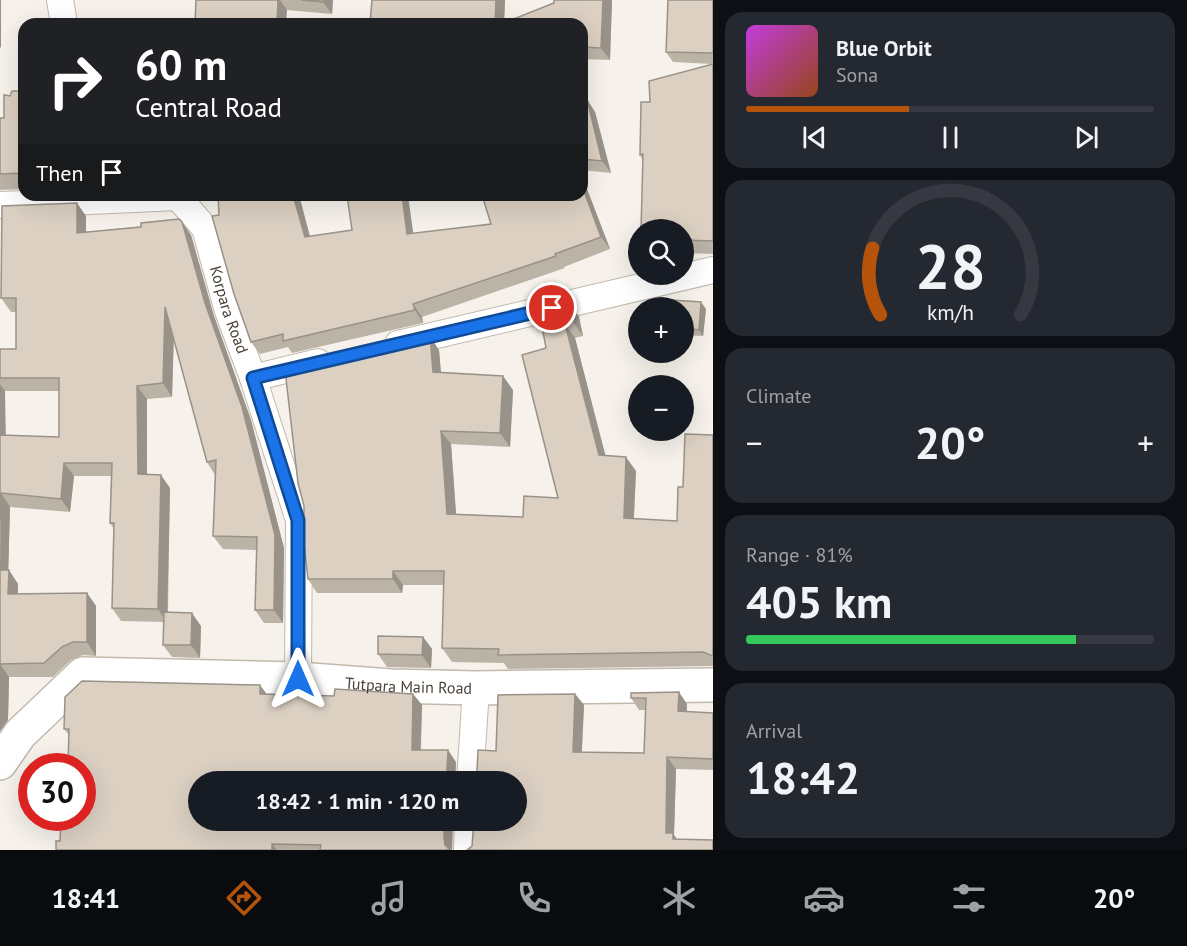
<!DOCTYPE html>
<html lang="en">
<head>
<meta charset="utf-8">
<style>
	:root { --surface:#171b24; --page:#242831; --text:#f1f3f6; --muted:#9ea1a6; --line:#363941; --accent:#b45309 }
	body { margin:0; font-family:"PT Sans",sans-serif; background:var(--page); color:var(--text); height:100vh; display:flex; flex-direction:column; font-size:22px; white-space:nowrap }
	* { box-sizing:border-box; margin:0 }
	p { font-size:20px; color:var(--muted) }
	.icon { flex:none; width:33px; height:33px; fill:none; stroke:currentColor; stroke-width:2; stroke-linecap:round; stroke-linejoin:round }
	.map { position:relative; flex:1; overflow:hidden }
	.panel { display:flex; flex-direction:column; gap:12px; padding:12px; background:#0d0f14; width:474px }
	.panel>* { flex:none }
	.guide { position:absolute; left:18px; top:18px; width:570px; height:183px; border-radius:18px; box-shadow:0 6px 24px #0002; background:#202124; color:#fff; overflow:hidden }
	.tools { position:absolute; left:628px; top:219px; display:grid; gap:12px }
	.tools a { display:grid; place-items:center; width:66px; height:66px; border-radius:50%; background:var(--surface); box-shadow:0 6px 24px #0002; font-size:30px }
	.speed { position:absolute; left:18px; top:753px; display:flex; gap:12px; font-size:30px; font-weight:700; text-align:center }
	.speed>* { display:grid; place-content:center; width:78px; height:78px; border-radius:50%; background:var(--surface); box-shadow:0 6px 24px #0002; line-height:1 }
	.speed .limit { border:9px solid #d22; background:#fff; color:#111 }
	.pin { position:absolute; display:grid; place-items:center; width:51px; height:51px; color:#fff; margin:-26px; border:3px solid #fff; border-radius:50%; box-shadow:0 2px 6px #0007 }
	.me { position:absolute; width:66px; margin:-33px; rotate:0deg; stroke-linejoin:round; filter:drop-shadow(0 0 4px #0008) }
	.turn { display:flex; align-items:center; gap:21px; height:126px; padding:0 18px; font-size:27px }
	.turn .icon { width:78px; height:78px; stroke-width:2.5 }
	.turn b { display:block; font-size:42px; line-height:51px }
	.then { display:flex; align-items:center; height:57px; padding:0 18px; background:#0003; gap:12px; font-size:22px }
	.big { font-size:45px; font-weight:700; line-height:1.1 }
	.panel .tile { flex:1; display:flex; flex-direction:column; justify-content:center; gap:9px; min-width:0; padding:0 21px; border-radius:18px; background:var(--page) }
	.panel .dial { align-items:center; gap:0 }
	.dial svg { height:156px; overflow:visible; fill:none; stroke:var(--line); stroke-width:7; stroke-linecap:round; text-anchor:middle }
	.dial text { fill:var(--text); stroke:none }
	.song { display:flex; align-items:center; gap:18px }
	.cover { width:72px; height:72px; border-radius:9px; background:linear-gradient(135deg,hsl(290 70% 55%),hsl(20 70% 35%)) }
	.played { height:6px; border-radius:3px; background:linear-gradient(90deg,var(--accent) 40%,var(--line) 40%) }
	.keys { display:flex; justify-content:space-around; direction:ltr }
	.heat { display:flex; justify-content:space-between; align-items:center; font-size:33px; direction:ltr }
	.charge { height:9px; border-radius:4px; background:linear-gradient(90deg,#34c759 81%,var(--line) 0) }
	.trip { position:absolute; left:188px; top:771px; width:339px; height:60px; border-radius:30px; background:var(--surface); box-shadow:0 6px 24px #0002; font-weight:700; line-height:60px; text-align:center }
	.tab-bar { display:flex; height:96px; justify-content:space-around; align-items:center; background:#090b0e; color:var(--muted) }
	.tab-bar .icon { width:42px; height:42px }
	.tab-bar .active { color:var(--accent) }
	.tab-bar b { font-size:27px; color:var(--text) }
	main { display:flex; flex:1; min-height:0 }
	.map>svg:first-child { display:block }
</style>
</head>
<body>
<main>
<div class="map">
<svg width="713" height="850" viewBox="0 0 713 850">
	<rect width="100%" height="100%" fill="#f6f2eb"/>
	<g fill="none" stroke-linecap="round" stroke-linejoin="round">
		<defs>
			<g id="minor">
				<path d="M60 0 64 24"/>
				<path id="s1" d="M176 195 205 228 228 311 253 378 299 520 298 679"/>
				<path d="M0 205 178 197"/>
				<path d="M398 344 713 270"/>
				<path d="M253 378 318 362"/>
				<path d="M470 782 476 688"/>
				<path d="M467 850 468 820"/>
			</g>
			<g id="tertiary">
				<path id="s2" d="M0 763 20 734 83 674 298 679 391 686 476 688 713 685"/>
			</g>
		</defs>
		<use href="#minor" stroke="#c2b9ac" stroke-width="28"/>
		<use href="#tertiary" stroke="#c2b9ac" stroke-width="36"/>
		<use href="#minor" stroke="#fff" stroke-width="26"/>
		<use href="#tertiary" stroke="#fff" stroke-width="33"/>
	</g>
	<g fill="#bcb3a7" fill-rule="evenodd">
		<path d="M196 0H333L332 14 287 10Z"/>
		<path d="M505 0 504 23 554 3V0H612L610 60 582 59V24H370Z"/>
		<path d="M713 0V64L673 62 666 52Z"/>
		<path d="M713 64V254L684 253V230L640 155 650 102Z"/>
		<path d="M24 68V189L0 190V118H4L10 96 24 91Z"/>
		<path d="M582 101 595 112 611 173 582 170Z"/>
		<path d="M582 176 610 249 564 267 565 268 422 317 423 323 292 353 288 347 260 354 251 342 219 215 218 195H299L310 236 414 233 491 224 582 195Z"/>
		<path d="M86 216V232L182 222 191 235 214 316 251 420 284 548 283 623H264L255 610 257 550 223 549 213 536 215 475 207 462 174 340 172 397 147 399V474L170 488 168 612 201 626 200 658 172 657 163 645 164 622 121 621 112 608 114 529 110 523 111 476H74L70 512 10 507 8 570 18 584V594L87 593 96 606V656L83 655 71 660 53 677H9L8 720 0 731V349H16V312H11L1 298ZM5 391H59V437L5 435Z"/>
		<path d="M569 303 579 317 583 336 575 338 605 456 636 471 634 519 677 521 683 487 713 435V666L508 669 504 663 452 662 442 648 444 585H403L402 593H317L308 579 439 350 441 373 513 390 510 447 451 444 456 514 523 517 558 498 546 348Z"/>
		<path d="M684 308 706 309 703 336 684 335Z"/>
		<path d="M423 637 432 649 431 668 387 667 378 654Z"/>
		<path d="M631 693 687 704V712L713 713V770L676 769 674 835 677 839 713 850 516 820 474 779 496 751 575 694 584 705 582 752 644 753 646 710H639L631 698Z"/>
		<path d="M267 694 334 696 413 694 422 705 421 750 456 762 455 782H198L453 820 452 850H56L60 841 82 818 69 735 64 729Z"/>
	</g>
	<g fill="#999288">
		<path d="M0 0H1V48L0 47Z"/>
		<path d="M278 0H280L287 10 286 24H277Z"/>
		<path d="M324 0H333L332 14 323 2Z"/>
		<path d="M496 0H505L504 24H495Z"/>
		<path d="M603 0H612L610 60 601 48Z"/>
		<path d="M587 99 595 112 611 173 602 161Z"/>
		<path d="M582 176 610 249 601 237 582 186Z"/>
		<path d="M293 195H299L313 249 305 237Z"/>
		<path d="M402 195H408L415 246 407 234Z"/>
		<path d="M77 203 86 216V246L77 233Z"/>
		<path d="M182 222 191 235 214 316 251 420 284 548 283 623 274 610 205 303Z"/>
		<path d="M701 302 706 309 703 336 699 330Z"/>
		<path d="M569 303 579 317 583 336 573 322Z"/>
		<path d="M413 304 422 317 423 323 415 310Z"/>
		<path d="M165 307 174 321 172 397 163 383Z"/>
		<path d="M565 324 575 338 609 469 599 455Z"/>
		<path d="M430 336 439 350 442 386 433 372Z"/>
		<path d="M503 376 513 390 510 447 500 433Z"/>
		<path d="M0 384 5 391 6 448 0 440Z"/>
		<path d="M137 386 147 399V487L138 474Z"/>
		<path d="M441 431 451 444 457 527 447 514Z"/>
		<path d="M626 457 636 471 633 532 624 518Z"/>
		<path d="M64 463 74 476 70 512 61 499Z"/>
		<path d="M161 475 170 488 167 623 158 609Z"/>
		<path d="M1 493 10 507 8 583 0 572Z"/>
		<path d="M9 570 18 584 17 607 8 594Z"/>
		<path d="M393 571 403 585 402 593 393 579Z"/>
		<path d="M87 593 96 606V656L87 642Z"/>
		<path d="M192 613 201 626 200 658 191 645Z"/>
		<path d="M423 637 432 649 431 668 422 655Z"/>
		<path d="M0 664 9 677 8 720 0 731Z"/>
		<path d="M260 685 269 697 260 694Z"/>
		<path d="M679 692 687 704 686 723 678 711Z"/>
		<path d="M413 694 422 705 420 761 412 750Z"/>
		<path d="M575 694 584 705 581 764 573 752Z"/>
		<path d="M448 750 456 762 455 782H452L449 777 447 770Z"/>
		<path d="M667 757 676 769 674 835 681 845 666 833Z"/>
		<path d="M444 820H453L452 850H449L445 845 444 838Z"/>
		<path d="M272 844 277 850H272Z"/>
	</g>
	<g fill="#dbd0c2" stroke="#999288" stroke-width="1.5">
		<path d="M196 0H278L277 24H195Z"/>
		<path d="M301 0H324L323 2Z"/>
		<path d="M372 0H496L495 24H370Z"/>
		<path d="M554 0H603L601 48 582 47V24H501L554 3Z"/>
		<path d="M668 0H713V53L666 52Z"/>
		<path d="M713 64V241L684 240V230H641L643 154 640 155 641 102H650L649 81Z"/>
		<path d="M24 68V173L0 174V118H4V95L10 96 12 91H24Z"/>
		<path d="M587 99 602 161 582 159V101Z"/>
		<path d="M582 186 601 237 555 254 556 256 413 304 415 310 283 341V334L251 342 234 294 212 216 219 215 218 195H293L305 237 352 230 347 195H402L407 234 491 224 482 195H582Z"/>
		<path d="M77 203V233L141 227V223L179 219 182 222 205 303 242 407 275 535 274 610H255L257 537 213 536 216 460 207 462 165 307 163 383 137 386 138 474 161 475 158 609 112 608 114 523H110L112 463H64L61 499 1 493 0 522V435L59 437V378H0V349H16V298H1L2 206Z"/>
		<path d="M671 300 701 302 699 330 684 328V308H671Z"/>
		<path d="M569 303 573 322 565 324 599 455 626 457 624 518 677 521 678 487H683L685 434 713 435V656L703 652 498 655 499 649 442 648 444 571H393V579H308L304 544V506L298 483 285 370 430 336 433 372 503 376 500 433 441 431 447 514 523 517 524 496 558 498 522 355 546 348 539 310Z"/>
		<path d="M0 570H9L8 594 87 593V642H73L62 647 44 663 0 664Z"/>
		<path d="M164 612 192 613 191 645H163Z"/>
		<path d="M378 636 423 637 422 655 378 654Z"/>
		<path d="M82 681 260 685V694L334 696 335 689 413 694 412 750H448L447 770 449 777 452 782H198V820H444V838L445 845 450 850H320L321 845 272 844V850H56V841H60L61 818H82V766H68L69 729H64L65 697Z"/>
		<path d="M679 692 678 711 713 713V759L667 757 666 833H673V839L713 840V850H467L472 846 474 820H516V782H471L474 779 477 771 478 750 496 751 498 695 575 694 573 752 644 753 646 698H631V693Z"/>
	</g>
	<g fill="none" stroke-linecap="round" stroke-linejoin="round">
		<defs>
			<path id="route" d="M298 679V520L253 378 552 308"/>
		</defs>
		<use href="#route" stroke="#114b97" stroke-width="15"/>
		<use href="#route" stroke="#1a73e8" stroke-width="10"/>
	</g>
	<g text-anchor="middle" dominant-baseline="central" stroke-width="4.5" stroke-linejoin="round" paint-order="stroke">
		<g font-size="16" fill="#4a4238" stroke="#fff">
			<text stroke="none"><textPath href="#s1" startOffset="129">Korpara Road</textPath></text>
			<text stroke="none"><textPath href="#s2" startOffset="448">Tutpara Main Road</textPath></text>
		</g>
	</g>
</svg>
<div class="tools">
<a><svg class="icon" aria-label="search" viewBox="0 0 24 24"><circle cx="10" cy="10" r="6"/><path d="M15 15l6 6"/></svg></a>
<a>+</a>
<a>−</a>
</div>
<div class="speed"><div class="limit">30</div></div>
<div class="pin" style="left:552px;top:308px;background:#d93025"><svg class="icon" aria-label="arrive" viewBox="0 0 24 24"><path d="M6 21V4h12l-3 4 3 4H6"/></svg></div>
<svg class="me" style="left:298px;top:679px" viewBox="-20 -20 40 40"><path d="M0-17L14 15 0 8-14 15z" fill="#1a73e8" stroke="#fff" stroke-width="4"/></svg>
<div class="trip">18:42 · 1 min · 120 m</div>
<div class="guide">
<div class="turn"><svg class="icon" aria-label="right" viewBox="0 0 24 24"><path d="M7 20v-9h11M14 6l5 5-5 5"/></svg><div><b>60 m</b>Central Road</div></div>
<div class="then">Then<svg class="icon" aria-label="arrive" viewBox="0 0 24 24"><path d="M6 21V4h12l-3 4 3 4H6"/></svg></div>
</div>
</div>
<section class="panel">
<div class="tile">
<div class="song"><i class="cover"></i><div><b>Blue Orbit</b><p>Sona</p></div></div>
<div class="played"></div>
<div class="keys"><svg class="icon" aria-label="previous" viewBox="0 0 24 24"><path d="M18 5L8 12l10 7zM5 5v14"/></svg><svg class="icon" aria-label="pause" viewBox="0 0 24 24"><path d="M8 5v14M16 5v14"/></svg><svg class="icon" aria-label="next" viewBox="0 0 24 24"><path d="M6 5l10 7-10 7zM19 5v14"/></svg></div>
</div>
<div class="tile dial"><svg viewBox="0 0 100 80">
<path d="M14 69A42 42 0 1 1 86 69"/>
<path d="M14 69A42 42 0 0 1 10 35" stroke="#b45309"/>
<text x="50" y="56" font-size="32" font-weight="700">28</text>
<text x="50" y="72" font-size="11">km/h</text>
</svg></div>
<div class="tile"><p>Climate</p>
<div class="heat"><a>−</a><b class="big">20°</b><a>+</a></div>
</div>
<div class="tile"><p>Range · 81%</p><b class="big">405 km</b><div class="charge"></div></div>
<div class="tile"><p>Arrival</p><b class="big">18:42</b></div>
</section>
</main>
<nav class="tab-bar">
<b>18:41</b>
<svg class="icon active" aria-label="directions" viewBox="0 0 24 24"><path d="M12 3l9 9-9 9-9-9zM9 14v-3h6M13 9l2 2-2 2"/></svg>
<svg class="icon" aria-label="music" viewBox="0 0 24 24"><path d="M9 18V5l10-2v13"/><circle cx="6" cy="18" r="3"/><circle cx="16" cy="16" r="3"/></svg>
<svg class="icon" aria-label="phone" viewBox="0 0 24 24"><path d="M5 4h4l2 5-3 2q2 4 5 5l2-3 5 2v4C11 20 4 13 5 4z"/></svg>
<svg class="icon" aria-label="climate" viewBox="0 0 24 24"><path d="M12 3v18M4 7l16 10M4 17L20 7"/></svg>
<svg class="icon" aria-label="car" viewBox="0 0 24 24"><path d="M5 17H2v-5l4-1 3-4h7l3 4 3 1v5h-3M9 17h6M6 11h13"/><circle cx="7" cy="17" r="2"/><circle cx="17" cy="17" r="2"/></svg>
<svg class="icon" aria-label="filters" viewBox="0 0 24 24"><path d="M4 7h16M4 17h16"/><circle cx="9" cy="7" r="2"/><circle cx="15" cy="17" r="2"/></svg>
<b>20°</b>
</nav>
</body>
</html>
